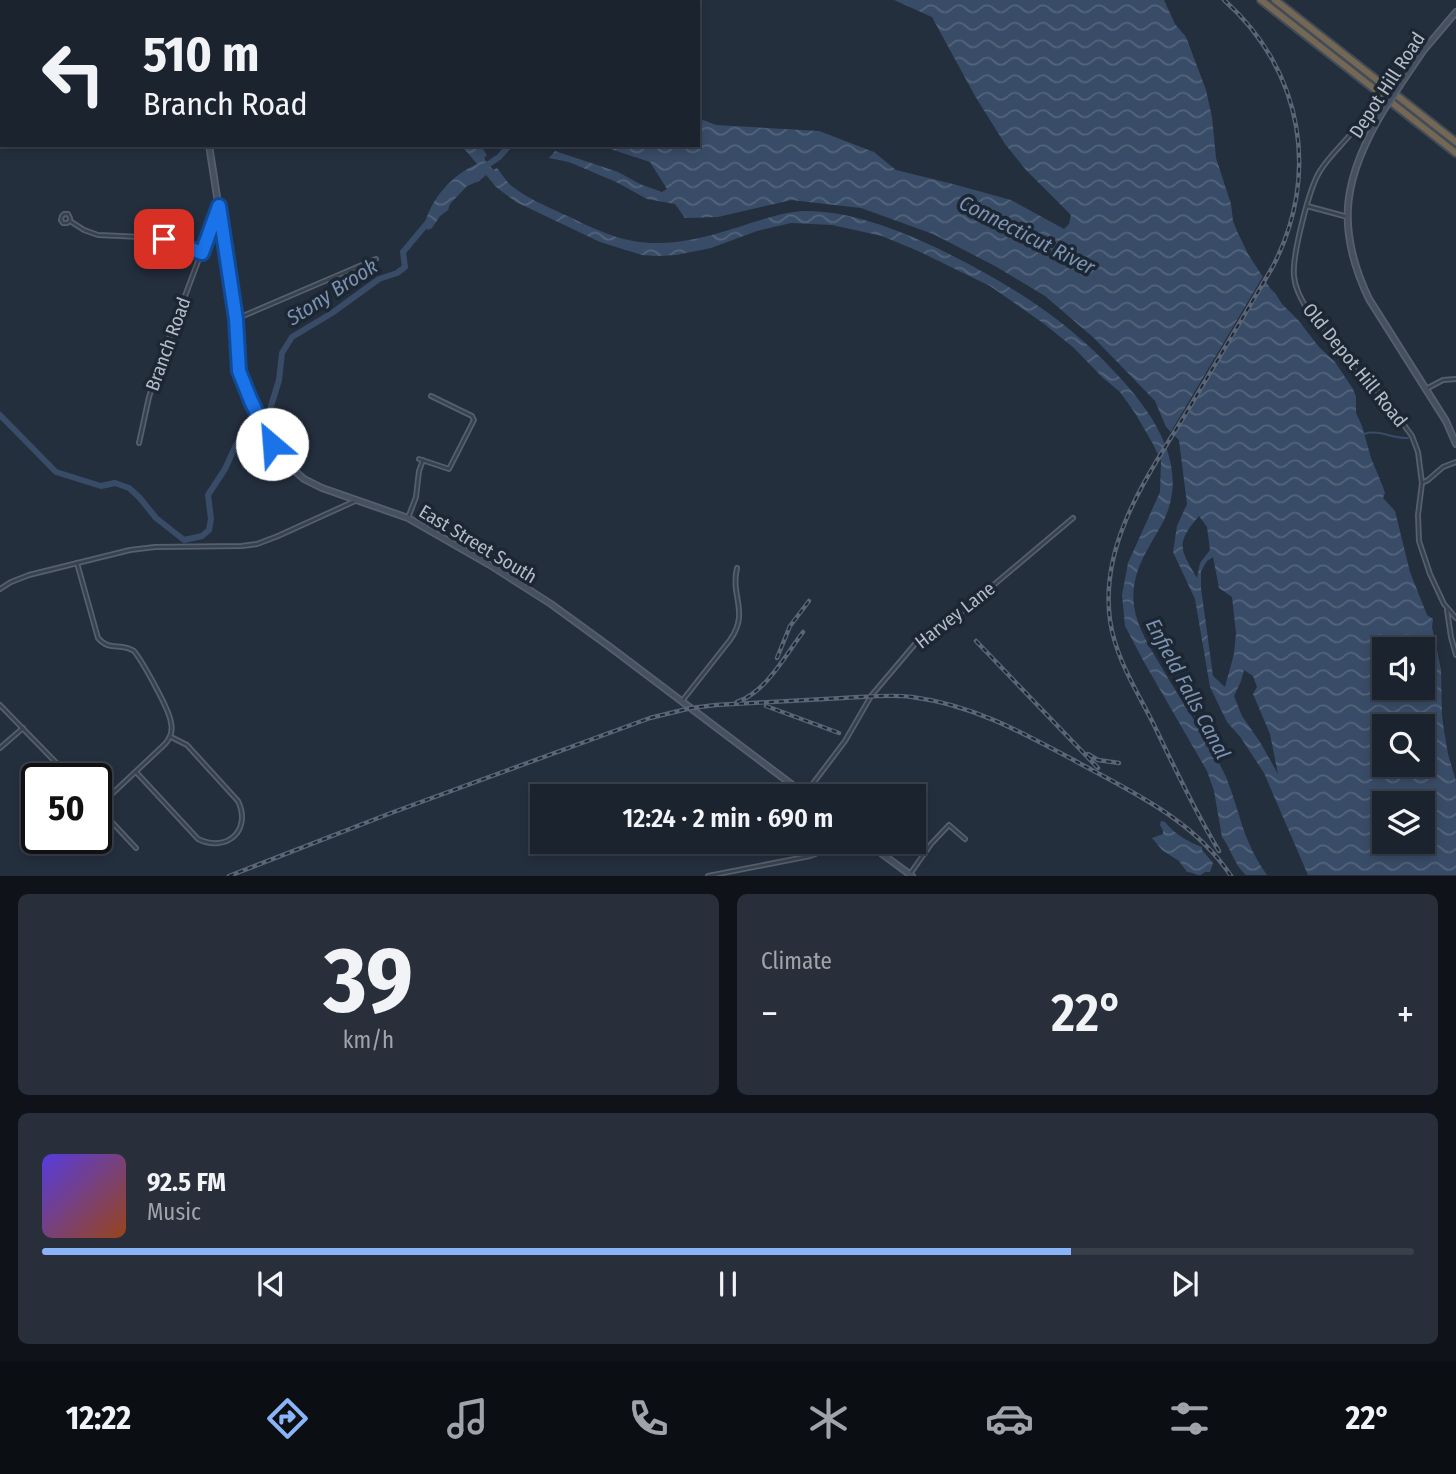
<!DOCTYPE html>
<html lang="en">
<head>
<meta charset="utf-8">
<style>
	:root { --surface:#1b232e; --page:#282f3a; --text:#f1f3f6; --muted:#a0a4aa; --line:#39404a; --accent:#8ab4f8 }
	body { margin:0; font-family:"Fira Sans Condensed",sans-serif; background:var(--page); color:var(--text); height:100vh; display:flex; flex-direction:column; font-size:26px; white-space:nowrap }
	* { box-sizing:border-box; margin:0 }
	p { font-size:23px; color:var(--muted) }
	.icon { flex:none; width:38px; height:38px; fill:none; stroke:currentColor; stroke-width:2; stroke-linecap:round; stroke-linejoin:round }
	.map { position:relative; height:876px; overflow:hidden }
	.side { display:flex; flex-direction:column; gap:18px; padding:18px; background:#0f1319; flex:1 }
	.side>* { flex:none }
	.top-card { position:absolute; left:0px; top:0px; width:700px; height:147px; box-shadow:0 4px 10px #0003,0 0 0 2px var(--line); background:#1b232e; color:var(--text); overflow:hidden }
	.fabs { position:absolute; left:1372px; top:637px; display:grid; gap:14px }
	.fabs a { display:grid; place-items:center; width:63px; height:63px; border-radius:0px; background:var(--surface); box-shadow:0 4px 10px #0003,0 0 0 2px var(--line); font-size:35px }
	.speed { position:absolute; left:21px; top:763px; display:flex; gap:14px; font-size:35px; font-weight:700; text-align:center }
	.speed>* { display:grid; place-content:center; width:91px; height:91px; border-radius:50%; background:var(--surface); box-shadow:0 4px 10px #0003,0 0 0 2px var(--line); line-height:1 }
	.speed .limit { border:4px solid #111; border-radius:10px; background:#fff; color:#111 }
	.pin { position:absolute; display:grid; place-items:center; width:60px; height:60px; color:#fff; margin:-30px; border-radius:14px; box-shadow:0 4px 10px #0006 }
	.me { position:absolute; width:77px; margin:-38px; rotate:333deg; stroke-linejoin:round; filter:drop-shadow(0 0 5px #0008) }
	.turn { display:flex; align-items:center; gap:24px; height:147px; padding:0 28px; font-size:32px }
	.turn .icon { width:91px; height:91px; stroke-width:2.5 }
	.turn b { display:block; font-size:49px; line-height:60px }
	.big { font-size:52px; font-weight:600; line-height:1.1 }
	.side .tile { flex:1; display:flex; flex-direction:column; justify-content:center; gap:10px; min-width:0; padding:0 24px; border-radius:10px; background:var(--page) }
	.side .dial { align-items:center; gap:0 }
	.dial b { font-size:91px; line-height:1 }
	.song { display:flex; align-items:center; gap:21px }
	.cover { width:84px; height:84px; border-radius:10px; background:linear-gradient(135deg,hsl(250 70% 55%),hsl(20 70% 35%)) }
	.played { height:7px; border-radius:4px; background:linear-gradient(90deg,var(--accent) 75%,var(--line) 75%) }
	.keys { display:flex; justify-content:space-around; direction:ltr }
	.heat { display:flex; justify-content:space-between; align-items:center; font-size:38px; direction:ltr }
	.side .tiles { flex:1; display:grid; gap:18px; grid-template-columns:1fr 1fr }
	.tile:last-child { grid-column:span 2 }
	.trip { position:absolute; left:530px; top:784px; width:396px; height:70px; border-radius:0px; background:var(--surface); box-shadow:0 4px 10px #0003,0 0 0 2px var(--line); font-weight:600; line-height:70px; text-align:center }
	.menu { display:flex; height:112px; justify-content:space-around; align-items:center; background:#0b0e12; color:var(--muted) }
	.menu .icon { width:49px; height:49px }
	.menu .current { color:var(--accent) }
	.menu b { font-size:32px; color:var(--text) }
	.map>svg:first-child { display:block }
</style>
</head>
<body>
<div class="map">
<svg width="1456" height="876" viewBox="0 0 1456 876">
	<defs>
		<pattern id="water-waves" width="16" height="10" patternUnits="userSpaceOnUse" patternTransform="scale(1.75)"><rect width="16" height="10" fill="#394c67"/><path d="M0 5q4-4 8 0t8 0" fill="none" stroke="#53647b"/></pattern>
	</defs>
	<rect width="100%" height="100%" fill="#242f3e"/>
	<g fill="url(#water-waves)" fill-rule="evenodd">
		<path d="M894 0H1164L1175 24 1186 37 1206 90 1212 117 1216 158 1231 204 1233 221 1237 231 1248 254 1270 288 1275 293 1282 304 1298 320 1319 347 1335 362 1353 389 1356 397V413L1362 426 1371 458 1383 487 1385 493 1383 498 1395 511 1410 572 1427 615 1433 619 1432 627 1441 670 1442 715 1444 731 1448 754 1456 781V875H1308L1264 773 1241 738 1227 722 1210 687 1195 599 1173 552 1177 526 1187 504 1179 440 1166 427 1155 401 1094 338 1045 296 995 266 933 234 861 208 791 200 718 217 685 218 675 204 647 199 616 182 569 162 549 158 555 151 618 172 640 184 662 192 667 189 650 162 598 145H698V118L716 125 819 131 874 152 896 170 953 184 1011 200 1064 229 1069 224 1071 215 1026 170 1005 144 975 96 932 17ZM1199 516 1207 527 1210 550 1200 563 1197 578C1179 548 1176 543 1199 516ZM1213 557 1219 588 1232 597 1236 633 1234 654 1225 687 1213 676 1201 588V571L1207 561ZM1384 649H1423V688H1384ZM1244 670 1253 676 1257 687 1253 694 1270 734 1278 774 1260 742 1242 716 1234 696 1241 681ZM1384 726H1423V765H1384ZM1384 803H1423V842H1384Z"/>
		<path d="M461 145H480L487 155 484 158 493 170 497 168C502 174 506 182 513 187 527 198 546 206 563 214 585 224 609 237 633 241 666 247 701 239 732 229 755 222 781 212 805 211 851 211 896 229 937 248 994 276 1048 307 1094 351 1139 395 1197 458 1162 524 1147 551 1130 573 1134 606 1137 628 1151 649 1162 668 1183 704 1208 739 1226 777 1233 794 1238 813 1244 831 1250 847 1257 861 1267 875H1246C1234 865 1231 848 1222 837L1214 791 1207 771 1144 662 1125 626 1122 595 1128 563 1160 492 1161 461 1153 444 1135 413 1120 392 1102 377 1074 348 1043 323 990 286 918 251 882 236 832 225 791 223 757 231 711 248 676 255 656 256 642 255 600 242 516 202 496 187 486 175 479 181 467 186 450 204 448 210 440 216 432 228 428 230 424 227C430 199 452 175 477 164Z"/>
		<path d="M1161 821 1165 822C1173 833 1190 843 1202 847V850L1213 863 1210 872H1205L1201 875C1197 876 1193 872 1187 872L1179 861 1162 850 1152 838 1163 834V830L1160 825Z"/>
	</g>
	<path fill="#242f3e" d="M1265 273 1268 277 1172 438 1169 435Z"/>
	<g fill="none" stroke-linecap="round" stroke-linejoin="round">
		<path stroke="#394c67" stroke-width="2" d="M1364 434C1380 429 1392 439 1408 438"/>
		<g stroke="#394c67" stroke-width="6">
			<path d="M483 168 499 157 510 145"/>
			<path d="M0 415 56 472 101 486 115 483 129 488 139 497 156 518 184 540 202 536 209 530 211 519 208 495 225 469 236 445 246 431 267 419 279 380 282 353 292 337 332 313 379 279 397 273 405 267 403 252 429 221"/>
		</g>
		<defs>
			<g id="minor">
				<path d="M112 0 114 2"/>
				<path d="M122 2 124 0"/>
				<path d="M1355 129C1344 143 1329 156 1320 171 1309 188 1292 256 1294 276 1295 289 1302 300 1308 311L1391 407 1412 436 1418 452 1422 483 1418 515 1419 541 1430 574 1444 604 1456 618"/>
				<path d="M1307 206 1348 217"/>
				<path d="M70 221 67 223H63L61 220 62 216 64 214H68L70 218V221L84 230 98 235 164 238 202 253"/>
				<path d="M236 319 376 259"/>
				<path d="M1426 389 1443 380 1456 379"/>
				<path d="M139 443 149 397 161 360 218 208"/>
				<path d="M419 459 449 469 474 420 472 416 431 396"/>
				<path d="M1422 483 1428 480 1443 467 1456 462"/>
				<path d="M408 518 416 497 419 471 423 460"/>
				<path d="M77 563 98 638C110 652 120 642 134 651 142 661 170 710 171 723 173 731 171 737 165 744L98 807"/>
				<path d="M0 589 11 582 29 575 130 550 155 547 242 546 257 544 278 536 355 501"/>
				<path d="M1447 610 1451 637 1456 655"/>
				<path d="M682 701 730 640C750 612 730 596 737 568"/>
				<path d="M0 705 72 779"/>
				<path d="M0 748 23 728"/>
				<path d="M136 772 198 839C227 853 252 830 238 801L187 745 171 737"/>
				<path d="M805 794 845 741 871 696 915 644 964 610 1073 518"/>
				<path d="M96 805 136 848"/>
				<path d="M910 874 931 844 949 825 965 839"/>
				<path d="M708 876 810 856 821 852 830 842"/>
			</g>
			<g id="secondary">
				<path d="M185 0V2"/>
				<path d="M1400 85 1423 51 1456 12"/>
				<path d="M1385 108C1344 175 1334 226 1369 299L1446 421 1456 444"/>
				<path d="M209 145 236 319 239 371 251 401 270 439 281 457 288 465 304 479 322 488 408 518 490 565 551 604 610 647 807 796"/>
				<path d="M866 842 912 876"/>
			</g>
			<g id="motorway">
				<path d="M1261 0 1456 153"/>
				<path d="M1275 0 1456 142"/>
			</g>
		</defs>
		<use href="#minor" stroke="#565f6c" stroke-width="6"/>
		<use href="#secondary" stroke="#565f6c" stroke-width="8"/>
		<use href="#motorway" stroke="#434c59" stroke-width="10"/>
		<use href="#minor" stroke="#38414e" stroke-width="2.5"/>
		<use href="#secondary" stroke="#465061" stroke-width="4.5"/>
		<use href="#motorway" stroke="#746855" stroke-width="6"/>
		<defs>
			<g id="rail">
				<path d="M976 641 1098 768"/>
				<path d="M777 658 790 626 809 601"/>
				<path d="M737 702C766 692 785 656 803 632"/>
				<path d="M766 706 839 733"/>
				<path d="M1088 754 1098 760 1119 763"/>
				<path d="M1219 851C1194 810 1174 766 1153 723 1137 691 1115 657 1110 620 1099 540 1152 470 1191 405 1218 359 1245 314 1272 268 1321 176 1303 70 1224 0"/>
				<path d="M229 876 391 813 650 718 691 708 716 705C759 703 801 700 843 698 866 697 890 694 912 697 974 705 1025 734 1079 763 1134 793 1195 821 1231 876"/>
			</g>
		</defs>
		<use href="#rail" stroke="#5a6575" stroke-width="4.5"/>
		<use href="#rail" stroke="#1d2633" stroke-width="2" stroke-dasharray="5" stroke-linecap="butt"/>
		<defs>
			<path id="secondary-bridge" d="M1385 108 1400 85"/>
		</defs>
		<use href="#secondary-bridge" stroke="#565f6c" stroke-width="8" stroke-linecap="butt"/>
		<use href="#secondary-bridge" stroke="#465061" stroke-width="4.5"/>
	</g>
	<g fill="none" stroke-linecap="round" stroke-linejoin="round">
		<defs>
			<path id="route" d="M164 239 202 253 219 206 236 319 239 371 251 401 272 444"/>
		</defs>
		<use href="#route" stroke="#114b97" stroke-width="18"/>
		<use href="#route" stroke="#1a73e8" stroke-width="12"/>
	</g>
	<g text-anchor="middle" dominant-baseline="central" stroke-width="7" stroke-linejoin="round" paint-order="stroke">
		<g font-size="19" fill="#b4bcc9" stroke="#1d2633">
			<text transform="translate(1387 85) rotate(-57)">Depot Hill Road</text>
			<text transform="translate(168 344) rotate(-70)">Branch Road</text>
			<text transform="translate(1355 365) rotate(51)">Old Depot Hill Road</text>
			<text transform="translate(478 544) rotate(31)">East Street South</text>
			<text transform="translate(955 615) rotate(-38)">Harvey Lane</text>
		</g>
		<g font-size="21" font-style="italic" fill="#7c92b1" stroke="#1d2633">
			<text transform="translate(1027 235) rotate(27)">Connecticut River</text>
			<text transform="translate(332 292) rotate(-33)">Stony Brook</text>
			<text transform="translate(1188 689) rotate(62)">Enfield Falls Canal</text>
		</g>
	</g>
</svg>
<div class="fabs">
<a><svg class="icon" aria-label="sound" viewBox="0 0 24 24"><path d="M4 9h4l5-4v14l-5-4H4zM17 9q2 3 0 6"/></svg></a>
<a><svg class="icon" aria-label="search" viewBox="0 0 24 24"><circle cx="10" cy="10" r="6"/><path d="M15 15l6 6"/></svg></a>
<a><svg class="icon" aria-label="layers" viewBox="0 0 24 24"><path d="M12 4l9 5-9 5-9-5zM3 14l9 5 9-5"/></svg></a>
</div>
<div class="speed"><div class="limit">50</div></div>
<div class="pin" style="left:164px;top:239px;background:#d93025"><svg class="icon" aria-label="arrive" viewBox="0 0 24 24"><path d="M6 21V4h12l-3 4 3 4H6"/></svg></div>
<svg class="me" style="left:272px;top:444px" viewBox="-20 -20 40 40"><circle r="19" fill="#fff"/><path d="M0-13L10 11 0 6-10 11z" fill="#1a73e8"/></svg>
<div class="trip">12:24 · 2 min · 690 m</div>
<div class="top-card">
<div class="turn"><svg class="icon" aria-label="left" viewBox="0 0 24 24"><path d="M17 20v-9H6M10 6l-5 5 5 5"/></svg><div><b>510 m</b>Branch Road</div></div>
</div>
</div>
<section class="side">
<div class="tiles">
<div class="tile dial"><b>39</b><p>km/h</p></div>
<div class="tile"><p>Climate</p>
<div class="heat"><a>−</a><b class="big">22°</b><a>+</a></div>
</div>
<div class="tile">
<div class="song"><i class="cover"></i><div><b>92.5 FM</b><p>Music</p></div></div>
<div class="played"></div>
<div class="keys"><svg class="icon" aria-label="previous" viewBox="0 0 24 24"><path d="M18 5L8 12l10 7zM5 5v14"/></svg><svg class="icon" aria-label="pause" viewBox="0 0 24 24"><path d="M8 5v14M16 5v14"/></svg><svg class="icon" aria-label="next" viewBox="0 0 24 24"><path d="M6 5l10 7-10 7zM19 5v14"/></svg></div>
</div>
</div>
</section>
<nav class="menu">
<b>12:22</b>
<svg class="icon current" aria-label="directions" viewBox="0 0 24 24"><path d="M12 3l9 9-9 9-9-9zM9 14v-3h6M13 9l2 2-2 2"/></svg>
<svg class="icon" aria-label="music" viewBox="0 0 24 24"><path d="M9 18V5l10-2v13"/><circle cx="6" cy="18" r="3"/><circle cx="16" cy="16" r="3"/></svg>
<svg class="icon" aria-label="phone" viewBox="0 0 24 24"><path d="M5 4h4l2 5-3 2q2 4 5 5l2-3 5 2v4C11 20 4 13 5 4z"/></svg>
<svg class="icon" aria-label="climate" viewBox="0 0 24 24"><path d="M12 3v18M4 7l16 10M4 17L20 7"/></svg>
<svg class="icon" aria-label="car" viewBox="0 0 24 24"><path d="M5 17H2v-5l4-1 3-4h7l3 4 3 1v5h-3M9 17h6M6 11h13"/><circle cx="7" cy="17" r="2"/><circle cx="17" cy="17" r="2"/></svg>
<svg class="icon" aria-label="filters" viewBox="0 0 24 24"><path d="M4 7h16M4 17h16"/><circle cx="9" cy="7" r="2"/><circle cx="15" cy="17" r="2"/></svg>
<b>22°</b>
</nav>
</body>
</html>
